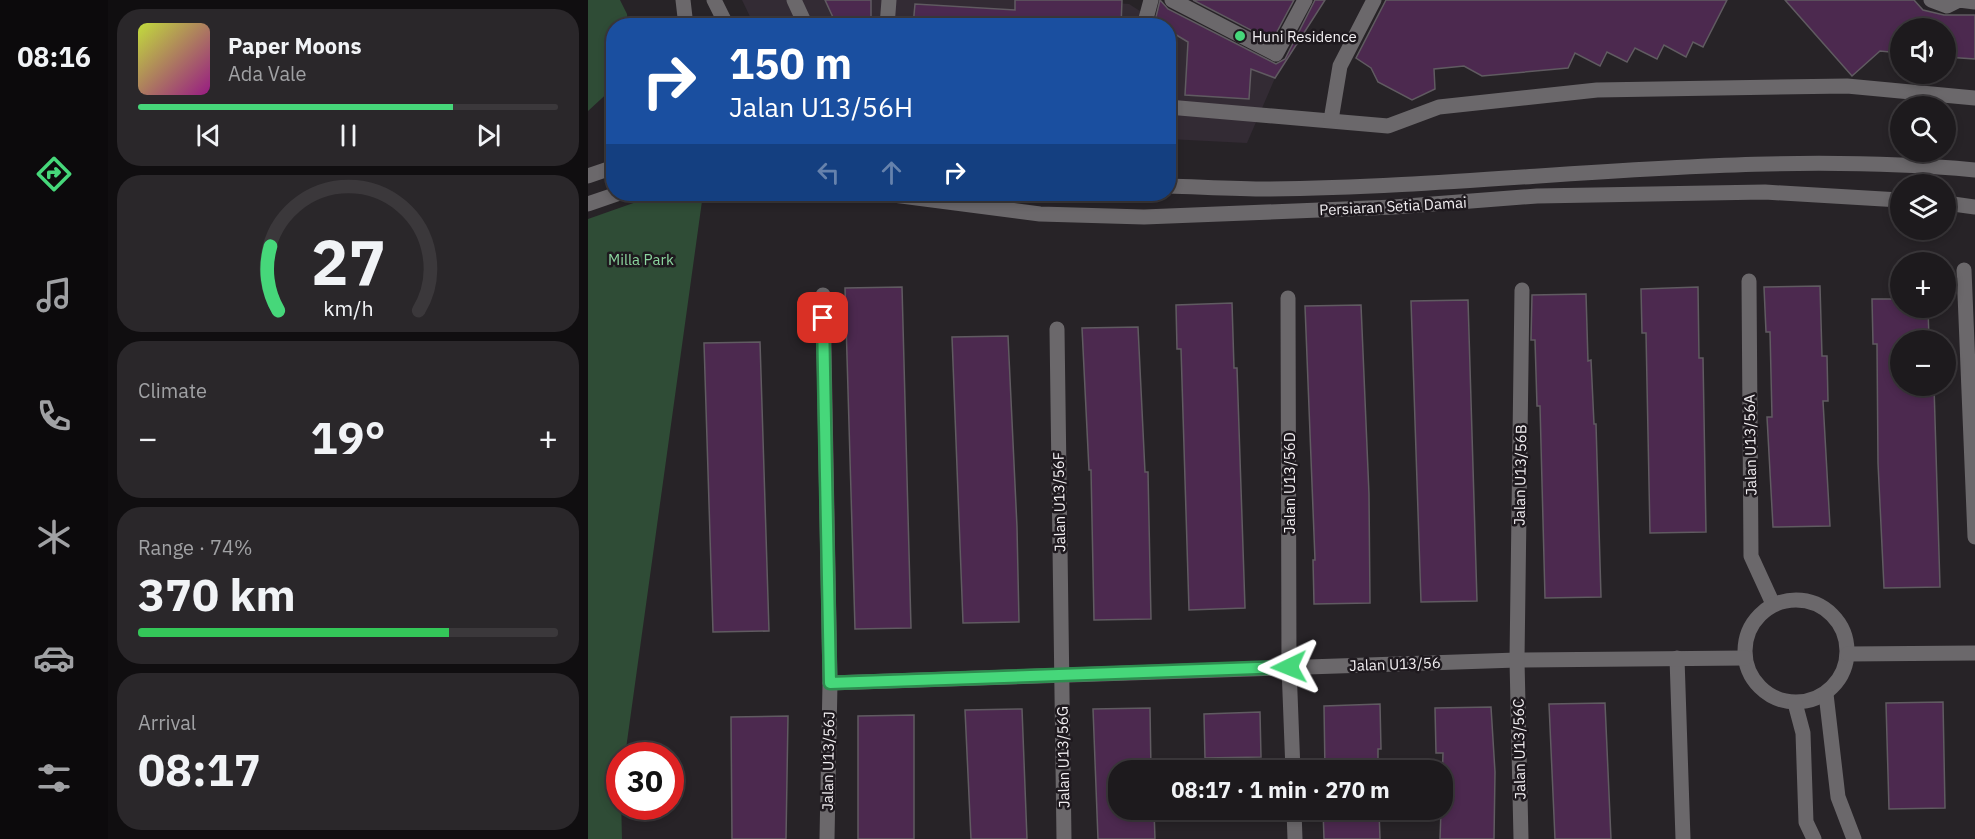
<!DOCTYPE html>
<html lang="en">
<head>
<meta charset="utf-8">
<style>
	:root { --surface:#1d1a1d; --page:#2a272a; --text:#f1f3f6; --muted:#a0a1a4; --line:#3b383b; --accent:#46d77a }
	body { margin:0; font-family:"IBM Plex Sans",sans-serif; background:var(--page); color:var(--text); height:100vh; display:flex; flex-direction:column; font-size:22px; white-space:nowrap }
	* { box-sizing:border-box; margin:0 }
	p { font-size:20px; color:var(--muted) }
	.icon { flex:none; width:33px; height:33px; fill:none; stroke:currentColor; stroke-width:2; stroke-linecap:round; stroke-linejoin:round }
	.map { position:relative; flex:1; overflow:hidden }
	.panel { display:flex; flex-direction:column; gap:9px; padding:9px; background:#100e10; width:480px }
	.panel>* { flex:none }
	.top-card { position:absolute; left:18px; top:18px; width:570px; height:183px; border-radius:24px; box-shadow:0 3px 9px #0003,0 0 0 2px var(--line); background:#1a4fa0; color:#fff; overflow:hidden }
	.fabs { position:absolute; left:1302px; top:18px; display:grid; gap:12px }
	.fabs a { display:grid; place-items:center; width:66px; height:66px; border-radius:50%; background:var(--surface); box-shadow:0 3px 9px #0003,0 0 0 2px var(--line); font-size:30px }
	.speed { position:absolute; left:18px; top:742px; display:flex; gap:12px; font-size:30px; font-weight:700; text-align:center }
	.speed>* { display:grid; place-content:center; width:78px; height:78px; border-radius:50%; background:var(--surface); box-shadow:0 3px 9px #0003,0 0 0 2px var(--line); line-height:1 }
	.speed .limit { border:9px solid #d22; background:#fff; color:#111 }
	.pin { position:absolute; display:grid; place-items:center; width:51px; height:51px; color:#fff; margin:-26px; border-radius:12px; box-shadow:0 3px 9px #0006 }
	.me { position:absolute; width:66px; margin:-33px; rotate:268deg; stroke-linejoin:round; filter:drop-shadow(0 0 4px #0008) }
	.turn { display:flex; align-items:center; gap:21px; height:126px; padding:0 24px; font-size:27px }
	.turn .icon { width:78px; height:78px; stroke-width:2.5 }
	.turn b { display:block; font-size:42px; line-height:51px }
	.lanes { display:flex; align-items:center; height:57px; padding:0 24px; background:#0003; justify-content:center; gap:30px; direction:ltr }
	.lanes .off { opacity:.35 }
	.big { font-size:45px; font-weight:700; line-height:1.1 }
	.panel .tile { flex:1; display:flex; flex-direction:column; justify-content:center; gap:9px; min-width:0; padding:0 21px; border-radius:24px; background:var(--page) }
	.panel .dial { align-items:center; gap:0 }
	.dial svg { height:156px; overflow:visible; fill:none; stroke:var(--line); stroke-width:7; stroke-linecap:round; text-anchor:middle }
	.dial text { fill:var(--text); stroke:none }
	.song { display:flex; align-items:center; gap:18px }
	.cover { width:72px; height:72px; border-radius:9px; background:linear-gradient(135deg,hsl(70 70% 55%),hsl(310 70% 35%)) }
	.played { height:6px; border-radius:3px; background:linear-gradient(90deg,var(--accent) 75%,var(--line) 75%) }
	.keys { display:flex; justify-content:space-around; direction:ltr }
	.heat { display:flex; justify-content:space-between; align-items:center; font-size:33px; direction:ltr }
	.charge { height:9px; border-radius:4px; background:linear-gradient(90deg,#34c759 74%,var(--line) 0) }
	.trip { position:absolute; left:520px; top:760px; width:345px; height:60px; border-radius:24px; background:var(--surface); box-shadow:0 3px 9px #0003,0 0 0 2px var(--line); font-weight:700; line-height:60px; text-align:center }
	main { display:flex; flex:1; min-height:0 }
	.tabs { display:flex; flex-direction:column; width:108px; justify-content:space-around; align-items:center; background:#0c0a0c; color:var(--muted) }
	.tabs .icon { width:42px; height:42px }
	.tabs .selected { color:var(--accent) }
	.tabs b { font-size:27px; color:var(--text) }
	.map>svg:first-child { display:block }
</style>
</head>
<body>
<main>
<nav class="tabs">
<b>08:16</b>
<svg class="icon selected" aria-label="directions" viewBox="0 0 24 24"><path d="M12 3l9 9-9 9-9-9zM9 14v-3h6M13 9l2 2-2 2"/></svg>
<svg class="icon" aria-label="music" viewBox="0 0 24 24"><path d="M9 18V5l10-2v13"/><circle cx="6" cy="18" r="3"/><circle cx="16" cy="16" r="3"/></svg>
<svg class="icon" aria-label="phone" viewBox="0 0 24 24"><path d="M5 4h4l2 5-3 2q2 4 5 5l2-3 5 2v4C11 20 4 13 5 4z"/></svg>
<svg class="icon" aria-label="climate" viewBox="0 0 24 24"><path d="M12 3v18M4 7l16 10M4 17L20 7"/></svg>
<svg class="icon" aria-label="car" viewBox="0 0 24 24"><path d="M5 17H2v-5l4-1 3-4h7l3 4 3 1v5h-3M9 17h6M6 11h13"/><circle cx="7" cy="17" r="2"/><circle cx="17" cy="17" r="2"/></svg>
<svg class="icon" aria-label="filters" viewBox="0 0 24 24"><path d="M4 7h16M4 17h16"/><circle cx="9" cy="7" r="2"/><circle cx="15" cy="17" r="2"/></svg>
</nav>
<section class="panel">
<div class="tile">
<div class="song"><i class="cover"></i><div><b>Paper Moons</b><p>Ada Vale</p></div></div>
<div class="played"></div>
<div class="keys"><svg class="icon" aria-label="previous" viewBox="0 0 24 24"><path d="M18 5L8 12l10 7zM5 5v14"/></svg><svg class="icon" aria-label="pause" viewBox="0 0 24 24"><path d="M8 5v14M16 5v14"/></svg><svg class="icon" aria-label="next" viewBox="0 0 24 24"><path d="M6 5l10 7-10 7zM19 5v14"/></svg></div>
</div>
<div class="tile dial"><svg viewBox="0 0 100 80">
<path d="M14 69A42 42 0 1 1 86 69"/>
<path d="M14 69A42 42 0 0 1 10 36" stroke="#46d77a"/>
<text x="50" y="56" font-size="32" font-weight="700">27</text>
<text x="50" y="72" font-size="11">km/h</text>
</svg></div>
<div class="tile"><p>Climate</p>
<div class="heat"><a>−</a><b class="big">19°</b><a>+</a></div>
</div>
<div class="tile"><p>Range · 74%</p><b class="big">370 km</b><div class="charge"></div></div>
<div class="tile"><p>Arrival</p><b class="big">08:17</b></div>
</section>
<div class="map">
<svg width="1387" height="839" viewBox="0 0 1387 839">
	<rect width="100%" height="100%" fill="#272327"/>
	<g fill="#332b34">
		<path d="M154 0H489L541 4 574 25H166Z"/>
		<path d="M580 30 601 42 687 78 659 143 581 139Z"/>
	</g>
	<g fill="#2f4c36">
		<path d="M0 0H32L39 14 40 25 26 26 25 88 0 111Z"/>
		<path d="M71 194H115L37 756H32L34 839H0V219Z"/>
	</g>
	<g fill="#4c294f" stroke="#605b61" stroke-width="1.5">
		<path d="M237 0H283V26H249Z"/>
		<path d="M427 0H534L533 26H325L327 4 427 10Z"/>
		<path d="M572 0 580 9 688 64 697 59 727 0H737L687 78 663 69 661 99 597 95 600 42 580 30V26L567 21Z"/>
		<path d="M605 0H706L684 41Z"/>
		<path d="M798 0H1139L1115 47 1105 42 1098 57 1076 45 1069 59 1047 48 1039 62 1019 52 1012 66 987 53 980 68 894 76 876 66 846 69 847 89 824 100 790 82 783 68 768 58Z"/>
		<path d="M1197 0H1326L1335 10 1356 15H1387V59L1358 57V28H1312V53L1292 51 1264 76Z"/>
		<path d="M1232 286 1234 356H1239L1240 401H1235L1242 526 1185 527 1179 417H1184L1182 332H1178L1176 287Z"/>
		<path d="M314 287 323 628 267 629 257 288Z"/>
		<path d="M1110 287 1111 358H1115L1118 532 1062 533 1058 333H1054L1053 289Z"/>
		<path d="M998 294 1000 361 1003 360 1006 424H1008L1013 597 957 598 952 406H949L947 340H943L944 295Z"/>
		<path d="M1284 299H1312V308H1340L1341 340H1312V386H1346L1352 587 1296 588 1290 463 1289 344H1285Z"/>
		<path d="M880 300 889 601 833 602 823 301Z"/>
		<path d="M644 303 646 368H649L657 608 601 610 593 349H589L588 305Z"/>
		<path d="M773 305 781 494 782 603 726 604 725 560H727L717 306Z"/>
		<path d="M550 327 557 472H560L563 619 506 620 503 470H501L494 328Z"/>
		<path d="M420 336 429 527 431 622 375 623 364 337Z"/>
		<path d="M172 342 181 631 125 632 116 343Z"/>
		<path d="M1355 702 1357 808 1301 809 1298 703Z"/>
		<path d="M1017 703 1023 839H967L961 704Z"/>
		<path d="M792 704 793 749H790V771H737L736 706Z"/>
		<path d="M903 707 907 772 906 839H852L855 753H848L847 708Z"/>
		<path d="M562 708 563 771H531V810H566L567 839H510L505 709Z"/>
		<path d="M434 709 439 839H383L377 710Z"/>
		<path d="M672 712 673 757 617 758 616 714Z"/>
		<path d="M326 715V839H270V716Z"/>
		<path d="M200 716 198 839H144L143 717Z"/>
		<path d="M735 810H791L792 839H736Z"/>
	</g>
	<g fill="none" stroke-linecap="round" stroke-linejoin="round">
		<g stroke="#6b686b" stroke-width="15">
			<path d="M95 0 98 26"/>
			<path d="M126 0 139 26"/>
			<path d="M206 0 218 26"/>
			<path d="M584 0 688 54 717 0"/>
			<path d="M1343 0 1359 6 1371 0 1387 2"/>
			<path d="M299 26 301 0"/>
			<path d="M556 26 563 0"/>
			<path d="M580 107 800 126 851 107 1009 90 1259 86 1387 98"/>
			<path d="M743 120 752 66 786 0"/>
			<path d="M0 176 26 167"/>
			<path d="M580 186C614 187 647 189 680 189 916 187 1151 148 1387 170"/>
			<path d="M298 194 452 214 556 217 806 207 949 196 1177 192 1312 200"/>
			<path d="M1358 203 1387 207"/>
			<path d="M0 204 29 194"/>
			<path d="M1376 270 1387 537"/>
			<path d="M1161 281 1163 556 1185 604"/>
			<path d="M235 295 242 683 239 839"/>
			<path d="M700 298 701 667 705 771"/>
			<path d="M469 329 476 839"/>
			<circle cx="1208" cy="651" r="51"/>
			<path d="M1260 654 1387 653"/>
			<path d="M1089 658 1095 839"/>
			<path d="M242 683 929 660 1157 658"/>
			<path d="M1238 694 1250 797 1266 839"/>
			<path d="M1207 703 1215 733 1218 822 1226 839"/>
			<path d="M706 810 707 839"/>
			<path d="M933 839 929 660 934 290"/>
		</g>
	</g>
	<g fill="none" stroke-linecap="round" stroke-linejoin="round">
		<defs>
			<path id="route" d="M235 318 242 683 701 667"/>
		</defs>
		<use href="#route" stroke="#2e8c4f" stroke-width="15"/>
		<use href="#route" stroke="#46d77a" stroke-width="10"/>
	</g>
	<circle fill="#46d77a" stroke="#1e191e" stroke-width="2" cx="652" cy="36" r="6"/>
	<g text-anchor="middle" dominant-baseline="central" stroke-width="5" stroke-linejoin="round" paint-order="stroke">
		<g font-size="15" fill="#f2eff2" stroke="#1e191e" text-anchor="start">
			<text x="664" y="36">Huni Residence</text>
		</g>
		<g font-size="15" fill="#f2eff2" stroke="#1e191e">
			<text transform="translate(805 206) rotate(-3)">Persiaran Setia Damai</text>
			<text transform="translate(1162 445) rotate(-91)">Jalan U13/56A</text>
			<text transform="translate(932 475) rotate(-89)">Jalan U13/56B</text>
			<text transform="translate(701 483) rotate(-90)">Jalan U13/56D</text>
			<text transform="translate(471 502) rotate(-91)">Jalan U13/56F</text>
			<text transform="translate(807 664) rotate(-2)">Jalan U13/56</text>
			<text transform="translate(931 749) rotate(-91)">Jalan U13/56C</text>
			<text transform="translate(475 757) rotate(-91)">Jalan U13/56G</text>
			<text transform="translate(240 761) rotate(-89)">Jalan U13/56J</text>
		</g>
		<g font-size="15" fill="#8cd69f" stroke="#1e191e">
			<text x="53" y="259">Milla Park</text>
		</g>
	</g>
</svg>
<div class="fabs">
<a><svg class="icon" aria-label="sound" viewBox="0 0 24 24"><path d="M4 9h4l5-4v14l-5-4H4zM17 9q2 3 0 6"/></svg></a>
<a><svg class="icon" aria-label="search" viewBox="0 0 24 24"><circle cx="10" cy="10" r="6"/><path d="M15 15l6 6"/></svg></a>
<a><svg class="icon" aria-label="layers" viewBox="0 0 24 24"><path d="M12 4l9 5-9 5-9-5zM3 14l9 5 9-5"/></svg></a>
<a>+</a>
<a>−</a>
</div>
<div class="speed"><div class="limit">30</div></div>
<div class="pin" style="left:235px;top:318px;background:#d93025"><svg class="icon" aria-label="arrive" viewBox="0 0 24 24"><path d="M6 21V4h12l-3 4 3 4H6"/></svg></div>
<svg class="me" style="left:701px;top:667px" viewBox="-20 -20 40 40"><path d="M0-17L14 15 0 8-14 15z" fill="#46d77a" stroke="#fff" stroke-width="4"/></svg>
<div class="trip">08:17 · 1 min · 270 m</div>
<div class="top-card">
<div class="turn"><svg class="icon" aria-label="right" viewBox="0 0 24 24"><path d="M7 20v-9h11M14 6l5 5-5 5"/></svg><div><b>150 m</b>Jalan U13/56H</div></div>
<div class="lanes"><svg class="icon off" aria-label="left" viewBox="0 0 24 24"><path d="M17 20v-9H6M10 6l-5 5 5 5"/></svg><svg class="icon off" aria-label="ahead" viewBox="0 0 24 24"><path d="M12 20V5M6 11l6-6 6 6"/></svg><svg class="icon" aria-label="right" viewBox="0 0 24 24"><path d="M7 20v-9h11M14 6l5 5-5 5"/></svg></div>
</div>
</div>
</main>
</body>
</html>
